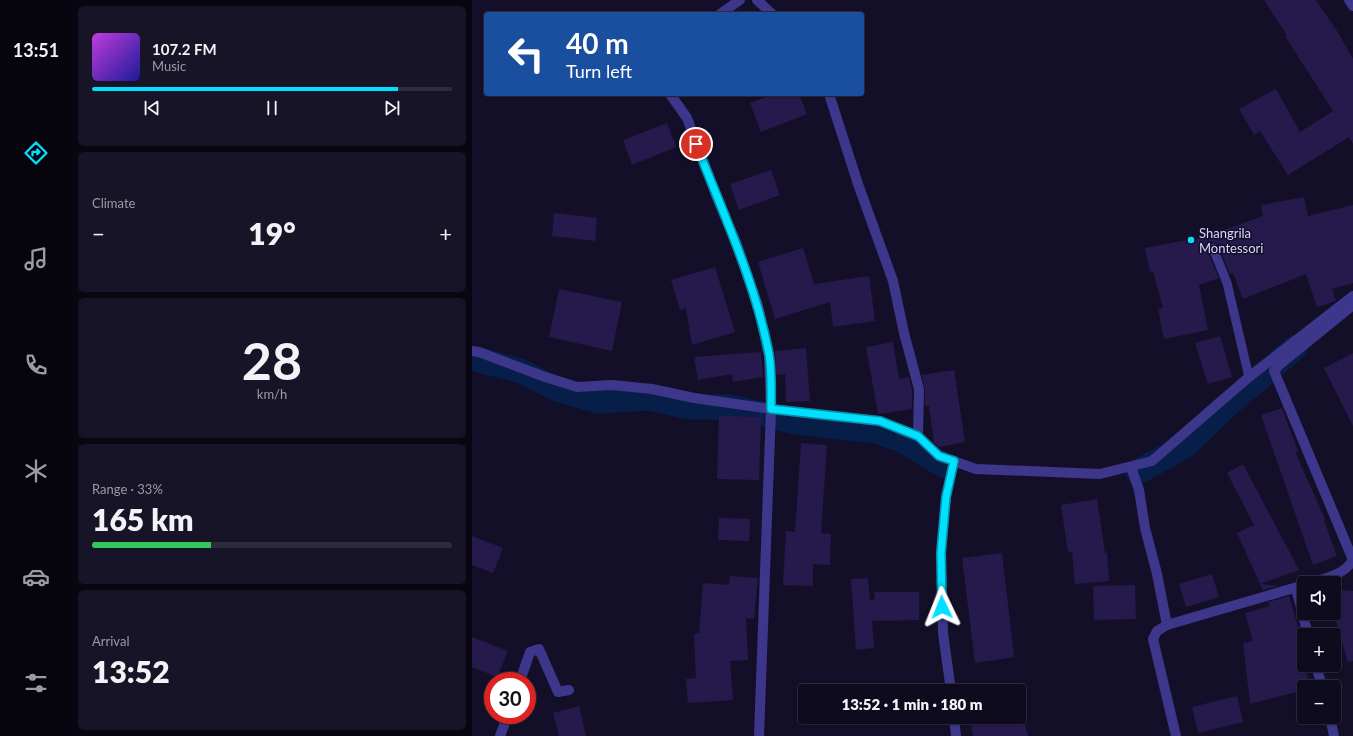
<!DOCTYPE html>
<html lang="en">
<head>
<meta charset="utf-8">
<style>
	:root { --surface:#0f0b1f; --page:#181428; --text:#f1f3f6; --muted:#9b9ba4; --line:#2f2b3d; --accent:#02e0ff }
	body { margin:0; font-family:Lato,sans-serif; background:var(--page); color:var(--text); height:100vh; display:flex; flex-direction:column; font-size:15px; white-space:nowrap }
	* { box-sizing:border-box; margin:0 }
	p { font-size:13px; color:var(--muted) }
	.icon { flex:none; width:22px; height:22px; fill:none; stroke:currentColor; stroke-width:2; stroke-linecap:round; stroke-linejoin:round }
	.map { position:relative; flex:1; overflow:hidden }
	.sheet { display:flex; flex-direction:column; gap:6px; padding:6px; background:#080611; width:400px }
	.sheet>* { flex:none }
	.top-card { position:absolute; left:12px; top:12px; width:380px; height:84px; border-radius:4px; box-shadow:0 1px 3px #0004,0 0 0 1px var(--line); background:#1a4fa0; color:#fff; overflow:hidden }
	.tools { position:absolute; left:825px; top:576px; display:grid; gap:8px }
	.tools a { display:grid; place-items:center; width:44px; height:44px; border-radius:4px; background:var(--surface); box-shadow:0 1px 3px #0004,0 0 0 1px var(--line); font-size:20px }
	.speed { position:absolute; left:12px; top:672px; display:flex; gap:8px; font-size:20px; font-weight:700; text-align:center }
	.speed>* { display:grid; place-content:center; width:52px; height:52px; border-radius:50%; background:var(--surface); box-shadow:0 1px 3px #0004,0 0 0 1px var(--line); line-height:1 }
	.speed .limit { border:6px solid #d22; background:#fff; color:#111 }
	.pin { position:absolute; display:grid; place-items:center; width:34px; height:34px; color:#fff; margin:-17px; border:2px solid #fff; border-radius:50%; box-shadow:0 1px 4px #0007 }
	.me { position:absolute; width:44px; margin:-22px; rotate:358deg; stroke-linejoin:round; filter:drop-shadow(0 0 3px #0008) }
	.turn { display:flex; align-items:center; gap:14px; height:84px; padding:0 16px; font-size:18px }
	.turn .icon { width:52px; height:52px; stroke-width:2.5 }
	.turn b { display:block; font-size:28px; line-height:34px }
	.big { font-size:30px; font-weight:800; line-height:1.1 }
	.sheet .widget { flex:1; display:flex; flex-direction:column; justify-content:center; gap:6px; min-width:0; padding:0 14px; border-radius:6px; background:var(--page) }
	.sheet .dial { align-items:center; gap:0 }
	.dial b { font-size:52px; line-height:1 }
	.song { display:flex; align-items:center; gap:12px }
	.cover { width:48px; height:48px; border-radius:6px; background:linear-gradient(135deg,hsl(290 70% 55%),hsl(240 70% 35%)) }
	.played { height:4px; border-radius:2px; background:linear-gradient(90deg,var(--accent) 85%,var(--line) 85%) }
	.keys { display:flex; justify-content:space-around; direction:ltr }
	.heat { display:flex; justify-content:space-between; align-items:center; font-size:22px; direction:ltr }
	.charge { height:6px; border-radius:3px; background:linear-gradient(90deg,#34c759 33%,var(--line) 0) }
	.trip { position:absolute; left:326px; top:684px; width:228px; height:40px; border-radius:4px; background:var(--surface); box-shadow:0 1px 3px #0004,0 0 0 1px var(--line); font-weight:800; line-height:40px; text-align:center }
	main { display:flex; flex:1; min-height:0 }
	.tab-bar { display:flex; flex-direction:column; width:72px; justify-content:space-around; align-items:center; background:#06040c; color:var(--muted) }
	.tab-bar .icon { width:28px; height:28px }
	.tab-bar .selected { color:var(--accent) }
	.tab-bar b { font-size:18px; color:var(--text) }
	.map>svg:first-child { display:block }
</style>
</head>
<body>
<main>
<nav class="tab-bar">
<b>13:51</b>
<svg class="icon selected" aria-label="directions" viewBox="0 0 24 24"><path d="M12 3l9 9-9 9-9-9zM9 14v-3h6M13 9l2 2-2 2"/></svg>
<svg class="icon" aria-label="music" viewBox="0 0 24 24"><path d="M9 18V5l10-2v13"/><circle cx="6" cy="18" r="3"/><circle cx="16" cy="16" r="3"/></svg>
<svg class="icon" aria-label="phone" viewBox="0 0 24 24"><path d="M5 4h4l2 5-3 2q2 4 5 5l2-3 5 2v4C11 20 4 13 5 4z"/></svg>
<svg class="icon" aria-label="climate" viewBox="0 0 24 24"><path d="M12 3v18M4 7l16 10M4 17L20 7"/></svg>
<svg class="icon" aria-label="car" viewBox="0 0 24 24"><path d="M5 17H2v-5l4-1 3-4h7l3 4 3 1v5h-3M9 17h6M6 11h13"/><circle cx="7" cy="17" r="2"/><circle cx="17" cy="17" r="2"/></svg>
<svg class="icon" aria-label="filters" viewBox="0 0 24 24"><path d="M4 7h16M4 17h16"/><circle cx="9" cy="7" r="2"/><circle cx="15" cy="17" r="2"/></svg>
</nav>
<section class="sheet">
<div class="widget">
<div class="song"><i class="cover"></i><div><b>107.2 FM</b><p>Music</p></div></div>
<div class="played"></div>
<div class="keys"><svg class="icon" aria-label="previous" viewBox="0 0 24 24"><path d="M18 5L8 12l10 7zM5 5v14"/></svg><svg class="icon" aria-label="pause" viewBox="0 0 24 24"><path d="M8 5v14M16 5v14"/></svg><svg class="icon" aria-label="next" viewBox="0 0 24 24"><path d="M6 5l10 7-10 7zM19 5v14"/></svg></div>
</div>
<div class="widget"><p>Climate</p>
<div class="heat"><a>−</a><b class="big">19°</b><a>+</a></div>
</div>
<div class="widget dial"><b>28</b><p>km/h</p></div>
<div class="widget"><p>Range · 33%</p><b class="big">165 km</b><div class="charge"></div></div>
<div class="widget"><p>Arrival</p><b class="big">13:52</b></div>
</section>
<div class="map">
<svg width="881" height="736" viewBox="0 0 881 736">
	<rect width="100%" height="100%" fill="#140f29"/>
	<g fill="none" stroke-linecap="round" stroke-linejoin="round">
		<g stroke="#071e49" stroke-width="25">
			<path d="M0 358 49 371 84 389 127 401 178 398 216 407H257L294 415"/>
			<path d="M304 417 325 422 403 431 430 440 473 466"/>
			<path d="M666 472 714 445 753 407 824 347"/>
		</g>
	</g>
	<g fill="#251a4b">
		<path d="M792 0H844L865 31 881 59V144L877 137 816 175 788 131 782 135 767 109 804 89 828 132 861 111 813 36 815 35Z"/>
		<path d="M302 94H327L335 114 289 132 278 103Z"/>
		<path d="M195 123 204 147 160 165 151 140Z"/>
		<path d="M299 170 308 195 267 210 258 184Z"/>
		<path d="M832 197 836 216 881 205V283L860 289 864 301 845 307 834 274 771 299 761 273 758 274 746 245 744 243 739 242 736 245 735 250 747 278 727 285 736 330 692 339 686 309 691 308 681 271 678 272 673 248 715 240V243L791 216 789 205Z"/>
		<path d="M82 213 125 218 123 241 80 236Z"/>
		<path d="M331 248 342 284 397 276 403 321 361 327 358 302 303 319 286 262Z"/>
		<path d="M243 267 263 332 220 345 214 308 208 310 199 280Z"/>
		<path d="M87 289 150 302 140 351 77 337Z"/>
		<path d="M748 336 760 377 736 384 723 343Z"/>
		<path d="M421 342 427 379 437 377 440 390V409L406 414 394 347Z"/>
		<path d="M334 348 338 401 314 402 313 374 304 375 303 351Z"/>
		<path d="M289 352 291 377 261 382 260 374 226 380 222 357Z"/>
		<path d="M881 353V426L852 368Z"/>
		<path d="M482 370 493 442 467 447 462 443 457 406H453V389L450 375Z"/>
		<path d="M810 408 826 451 823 452 853 519 852 520 865 556 841 565 789 415Z"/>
		<path d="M247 416 289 417 287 480 245 479Z"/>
		<path d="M329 443 355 445 349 533 359 534 358 565 341 564V586L311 585 314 531 323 532Z"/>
		<path d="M771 464 827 570 788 584 765 533 782 525 755 473Z"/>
		<path d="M625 499 633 553H635L637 581 603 584 600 552H596L589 505Z"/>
		<path d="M247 518 278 519 277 541 246 540Z"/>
		<path d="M0 536 31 548 21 573 0 565Z"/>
		<path d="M530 553 542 657 503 663 490 558Z"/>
		<path d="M740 574 747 597 714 607 707 584Z"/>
		<path d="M258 576 286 578 282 619 274 618 276 660 258 661 261 700 216 703 214 679 224 678 222 634 227 633 231 583 257 585Z"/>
		<path d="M396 578 398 600 403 599 402 592H447V620L400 621 402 648 384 650 379 579Z"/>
		<path d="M788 584 806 586 791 590Z"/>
		<path d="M663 585 664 619 622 620 621 586Z"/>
		<path d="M862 590 881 591V661L876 662 862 615Z"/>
		<path d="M817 596 828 633 830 656 838 687H832V690L778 704 771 643 781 641 773 613 798 606 796 602Z"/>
		<path d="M0 637 36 651 25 677 0 667Z"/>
		<path d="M765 696 771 722 726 733 720 707Z"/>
		<path d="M107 706 114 736H87L81 713Z"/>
		<path d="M498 717H551L556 736H501Z"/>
	</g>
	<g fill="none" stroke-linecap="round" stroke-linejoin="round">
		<path stroke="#3c378a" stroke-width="9" d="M741 248 755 283 777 377"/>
		<g stroke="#3c378a" stroke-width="10">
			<path d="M285 0 300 14"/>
			<path d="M877 0 881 6"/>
			<path d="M248 14 268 0"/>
			<path d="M198 94 215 118 244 195 264 243 286 306 297 356 299 409 287 736"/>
			<path d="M357 94 386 184 421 281 432 333 447 389 446 436"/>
			<path d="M0 351 7 352 73 377 105 387 140 385 180 389 222 398 299 409 408 421 432 431 446 436 467 456 504 469 628 474 680 461 777 377 881 296"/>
			<path d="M659 467 667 490 673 528 685 574 695 625"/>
			<path d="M839 583C854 578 872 575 881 560L802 371 807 365 881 305"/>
			<path d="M824 588 836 635"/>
			<path d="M844 665 850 687"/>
			<path d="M48 681 58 652 67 649 86 692 97 690"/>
			<path d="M479 691 471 633 469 553 474 497 482 461"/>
			<path d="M482 717 484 736"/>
			<path d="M858 717 862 736"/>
			<path d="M28 736 36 715"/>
			<path d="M704 736 681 639 685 631 695 625 832 585"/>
		</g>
	</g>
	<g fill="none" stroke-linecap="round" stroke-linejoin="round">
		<defs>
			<path id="route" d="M224 144C251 213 283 281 297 354 300 372 299 391 299 409L408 421 446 436 467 456 482 461 474 497 469 553 470 607"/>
		</defs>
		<use href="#route" stroke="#0192a6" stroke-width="10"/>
		<use href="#route" stroke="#02e0ff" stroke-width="7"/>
	</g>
	<circle fill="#02e0ff" stroke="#140f29" stroke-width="1.5" cx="719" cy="240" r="4"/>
	<g text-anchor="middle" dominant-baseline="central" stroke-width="3" stroke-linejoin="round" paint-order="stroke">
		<g font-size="13" fill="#dcd6ff" stroke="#140f29" text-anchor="start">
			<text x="727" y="233">Shangrila<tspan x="727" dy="15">Montessori</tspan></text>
		</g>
	</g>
</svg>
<div class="tools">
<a><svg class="icon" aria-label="sound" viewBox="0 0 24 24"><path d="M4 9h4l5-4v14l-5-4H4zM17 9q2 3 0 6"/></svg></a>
<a>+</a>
<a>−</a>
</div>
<div class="speed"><div class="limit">30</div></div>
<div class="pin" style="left:224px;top:144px;background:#d93025"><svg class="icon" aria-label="arrive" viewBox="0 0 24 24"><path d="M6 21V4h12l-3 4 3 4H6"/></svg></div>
<svg class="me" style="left:470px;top:607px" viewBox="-20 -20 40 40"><path d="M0-17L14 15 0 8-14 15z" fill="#02e0ff" stroke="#fff" stroke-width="4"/></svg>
<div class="trip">13:52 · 1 min · 180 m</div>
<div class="top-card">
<div class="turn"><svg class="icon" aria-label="left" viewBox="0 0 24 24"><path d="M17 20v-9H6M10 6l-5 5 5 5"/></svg><div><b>40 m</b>Turn left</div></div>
</div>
</div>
</main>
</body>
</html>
